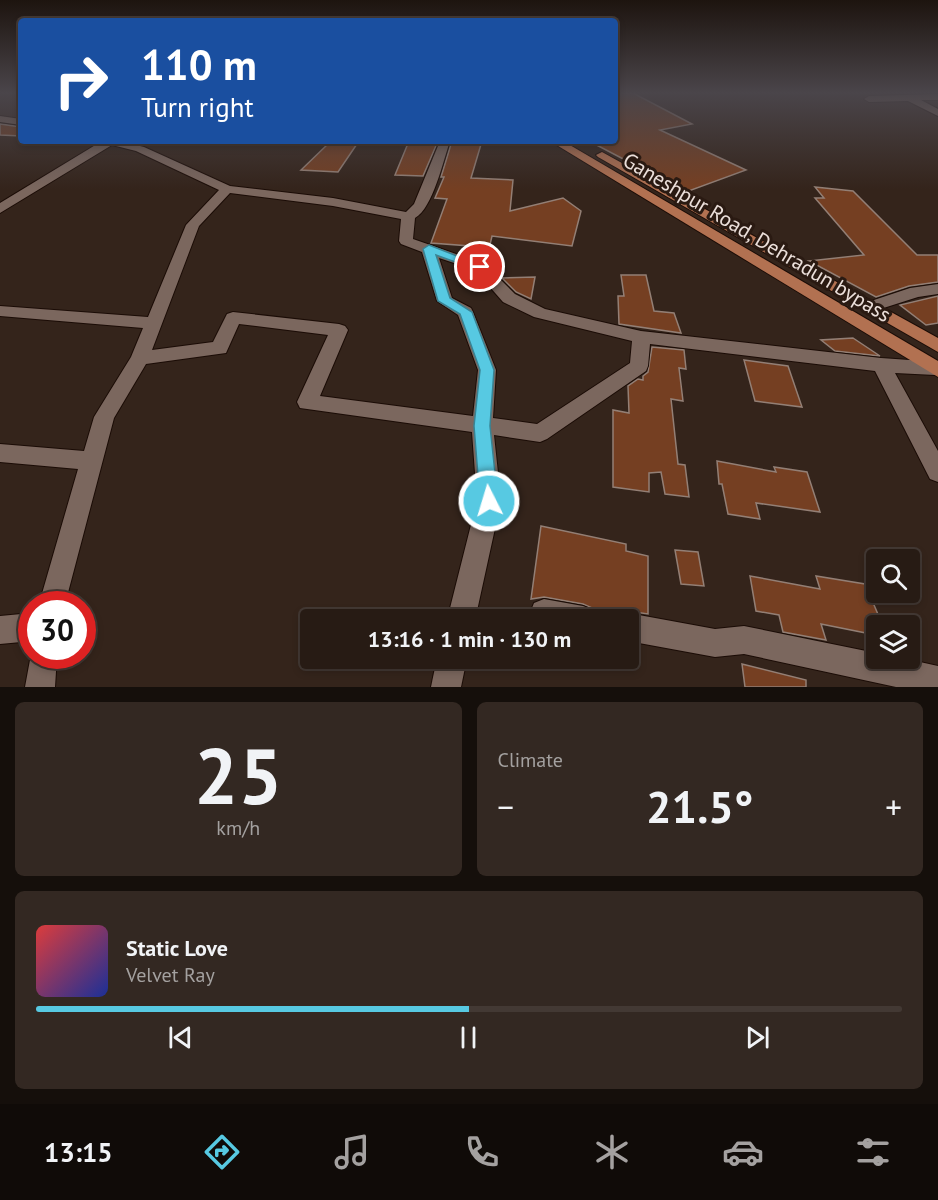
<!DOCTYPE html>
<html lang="en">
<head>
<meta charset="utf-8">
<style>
	:root { --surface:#271b14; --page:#332822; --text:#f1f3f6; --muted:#a4a1a0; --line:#433934; --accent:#57c9e2 }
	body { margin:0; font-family:"PT Sans",sans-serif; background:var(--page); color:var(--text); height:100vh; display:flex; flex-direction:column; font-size:22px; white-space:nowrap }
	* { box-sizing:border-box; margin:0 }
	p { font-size:20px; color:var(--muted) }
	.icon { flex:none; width:33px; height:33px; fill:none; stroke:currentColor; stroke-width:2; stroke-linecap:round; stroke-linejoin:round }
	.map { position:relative; height:687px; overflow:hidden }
	.side { display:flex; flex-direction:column; gap:15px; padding:15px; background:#150f0b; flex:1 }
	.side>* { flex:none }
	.banner { position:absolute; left:18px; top:18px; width:600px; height:126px; border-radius:6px; box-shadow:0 3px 9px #0003,0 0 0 2px var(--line); background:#1a4fa0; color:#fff; overflow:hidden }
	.controls { position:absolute; left:866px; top:549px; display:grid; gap:12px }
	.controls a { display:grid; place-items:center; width:54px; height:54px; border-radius:6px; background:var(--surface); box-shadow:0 3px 9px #0003,0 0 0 2px var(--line); font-size:30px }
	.speed { position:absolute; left:18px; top:591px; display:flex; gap:12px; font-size:30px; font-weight:700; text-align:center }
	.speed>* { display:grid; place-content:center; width:78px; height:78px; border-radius:50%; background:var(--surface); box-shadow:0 3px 9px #0003,0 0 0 2px var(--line); line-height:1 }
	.speed .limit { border:9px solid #d22; background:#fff; color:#111 }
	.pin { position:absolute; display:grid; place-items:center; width:51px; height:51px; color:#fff; margin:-26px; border:3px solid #fff; border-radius:50%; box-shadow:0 2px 6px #0007 }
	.me { position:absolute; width:66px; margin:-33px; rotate:355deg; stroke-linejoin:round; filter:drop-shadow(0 0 4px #0008) }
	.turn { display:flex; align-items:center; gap:21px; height:126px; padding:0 24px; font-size:27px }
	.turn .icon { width:78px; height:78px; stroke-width:2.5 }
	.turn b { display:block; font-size:42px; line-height:51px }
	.big { font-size:45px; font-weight:700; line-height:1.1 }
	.side .tile { flex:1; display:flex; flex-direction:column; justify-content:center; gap:9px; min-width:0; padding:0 21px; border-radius:9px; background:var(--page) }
	.side .dial { align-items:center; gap:0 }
	.dial b { font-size:78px; line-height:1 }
	.song { display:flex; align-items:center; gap:18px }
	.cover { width:72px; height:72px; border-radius:9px; background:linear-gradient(135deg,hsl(0 70% 55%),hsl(230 70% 35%)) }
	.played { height:6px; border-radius:3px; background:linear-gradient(90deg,var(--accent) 50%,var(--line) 50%) }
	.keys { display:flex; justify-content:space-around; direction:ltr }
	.heat { display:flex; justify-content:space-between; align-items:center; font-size:33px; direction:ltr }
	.side .tiles { flex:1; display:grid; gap:15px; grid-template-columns:1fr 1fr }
	.tile:last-child { grid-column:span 2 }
	.trip { position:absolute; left:300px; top:609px; width:339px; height:60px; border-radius:6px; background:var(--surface); box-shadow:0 3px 9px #0003,0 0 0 2px var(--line); font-weight:700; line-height:60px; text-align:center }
	.dock { display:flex; height:96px; justify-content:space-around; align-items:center; background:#100b08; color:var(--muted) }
	.dock .icon { width:42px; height:42px }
	.dock .active { color:var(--accent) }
	.dock b { font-size:27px; color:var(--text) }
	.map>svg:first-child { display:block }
</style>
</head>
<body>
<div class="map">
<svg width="938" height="687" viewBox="0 0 938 687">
	<rect width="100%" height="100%" fill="#34241b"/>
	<g fill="#753f22" stroke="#937f75" stroke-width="1.5">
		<path d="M615 93H633L692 124 660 130 746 170 686 192 589 141H615Z"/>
		<path d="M0 124 21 127V136L0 135Z"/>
		<path d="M337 141H359L338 172 301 170 328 144H334Z"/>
		<path d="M409 141H438L423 176 395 175Z"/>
		<path d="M452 141H482L471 178 513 180 510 211 563 198 581 211 572 246 492 236 486 262 469 249 470 246 431 243 447 199 435 198 444 177H441Z"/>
		<path d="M815 187 853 191 917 255H938V282L909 286 876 297 809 261 864 255 815 198H824Z"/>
		<path d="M621 275H646L654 311 674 313 681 333 619 324 618 296H624Z"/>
		<path d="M535 277 531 299 516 292 502 278Z"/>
		<path d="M938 296V323L926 325 900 305Z"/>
		<path d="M853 338 880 356 835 351 821 340Z"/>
		<path d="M652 347 684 350 686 369 679 368 683 401 671 399 678 464 685 465 689 497 665 494 661 472 649 473V492L613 487V410L629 413 628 386 638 379 643 380V376L648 372Z"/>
		<path d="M744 360 788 366 802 407 755 401Z"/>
		<path d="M717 461 776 472 774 467 807 472 820 512 756 503 760 519 728 514 722 484H719Z"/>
		<path d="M541 526 626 544V551L648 556V614L628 611 623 613 601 608V612L583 604 544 597 531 599Z"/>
		<path d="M675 550 698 552 704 586 681 584Z"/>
		<path d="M750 576 820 589 816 576 865 584 883 626H876V635L821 624 826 640 783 632 779 615 756 611Z"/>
		<path d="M742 664 806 680V687H745Z"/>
	</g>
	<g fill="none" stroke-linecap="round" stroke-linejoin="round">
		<defs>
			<g id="minor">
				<path d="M938 94V100H921L938 109V116L908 101 869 102 864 99 869 96Z"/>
				<path d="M0 116 21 119V125L0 122Z"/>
				<path d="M102 141H120L144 147 230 186 333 198 406 212 414 204 440 141H450C443 161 433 208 415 218L413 239 485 264 515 294 545 309 641 331 881 358 938 362V374L935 375 895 373 938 451V482L930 479 875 371 650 344 648 366 646 371 547 439 540 442 494 435 501 501 475 620H447L477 501 472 432 300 408 297 402 328 335 239 324 226 353 146 364 114 418 65 604H39L78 469 0 462V444L84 451 94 417 131 357 143 328 0 316V306L148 317 186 225 219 190 136 151 112 145 0 213V203ZM230 193 333 206 401 219 399 241 401 244 422 252 437 301 458 315 478 370 473 416 320 396 348 330 345 326 339 324 233 312 227 314 213 342 152 350 199 226ZM439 258 475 270 503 302 534 317 632 341 630 363 537 424 493 418 496 370 473 312 471 308 452 298Z"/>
				<path d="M938 284V294L918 297 871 312 865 311 863 307 865 303 910 288Z"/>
				<path d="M544 599 583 606 593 610 597 620H533L530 613 534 603Z"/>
				<path d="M32 613V641L0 644V616Z"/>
				<path d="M628 613 715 629 744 626 876 653V658H902L938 666V687H896L744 654 715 657 628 641V620H617Z"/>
				<path d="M32 649V656H57L55 687H25Z"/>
				<path d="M437 658H467L461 687H431Z"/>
			</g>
			<g id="primary">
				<path d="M550 141H563L938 361V377Z"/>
				<path d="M602 152 938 338V352L598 157 596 155Z"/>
			</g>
		</defs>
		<use href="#minor" stroke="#1b0c06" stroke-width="2"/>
		<use href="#primary" stroke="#1b0c06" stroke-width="2"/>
		<use href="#minor" fill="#7b675e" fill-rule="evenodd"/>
		<use href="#primary" fill="#b27151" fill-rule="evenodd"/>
	</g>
	<linearGradient id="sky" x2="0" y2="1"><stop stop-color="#1d140f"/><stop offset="0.49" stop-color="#4a454a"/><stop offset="1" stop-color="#4a454a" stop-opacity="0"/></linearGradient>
	<rect width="938" height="189" fill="url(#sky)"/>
	<path fill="#57c9e2" stroke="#398393" stroke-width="1.5" d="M429 245 485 267 480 271 436 255 450 298 472 312 494 370 490 426 498 501 496 507 489 509 483 507 480 501 474 426 480 370 460 314 438 301 423 249Z"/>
	<g text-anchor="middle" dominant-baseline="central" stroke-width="6" stroke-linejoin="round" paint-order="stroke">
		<g font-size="21" fill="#ebdfda" stroke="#2a1a12">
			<text transform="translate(757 237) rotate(31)">Ganeshpur Road, Dehradun bypass</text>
		</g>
	</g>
</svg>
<div class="controls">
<a><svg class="icon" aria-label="search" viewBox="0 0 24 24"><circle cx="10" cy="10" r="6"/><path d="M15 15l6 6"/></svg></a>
<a><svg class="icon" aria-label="layers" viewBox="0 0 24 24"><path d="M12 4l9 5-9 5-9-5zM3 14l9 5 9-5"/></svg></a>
</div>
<div class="speed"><div class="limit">30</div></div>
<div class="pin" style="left:480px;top:267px;background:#d93025"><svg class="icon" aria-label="arrive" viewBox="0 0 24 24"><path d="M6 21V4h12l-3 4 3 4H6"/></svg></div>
<svg class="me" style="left:489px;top:501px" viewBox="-20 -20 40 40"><circle r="17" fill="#57c9e2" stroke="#fff" stroke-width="3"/><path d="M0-11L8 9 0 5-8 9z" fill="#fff"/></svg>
<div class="trip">13:16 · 1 min · 130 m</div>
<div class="banner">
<div class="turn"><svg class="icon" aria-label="right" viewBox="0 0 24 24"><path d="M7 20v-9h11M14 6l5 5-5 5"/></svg><div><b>110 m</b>Turn right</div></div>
</div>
</div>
<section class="side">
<div class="tiles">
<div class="tile dial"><b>25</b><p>km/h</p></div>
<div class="tile"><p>Climate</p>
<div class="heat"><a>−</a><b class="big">21.5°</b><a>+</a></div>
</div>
<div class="tile">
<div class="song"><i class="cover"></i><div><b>Static Love</b><p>Velvet Ray</p></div></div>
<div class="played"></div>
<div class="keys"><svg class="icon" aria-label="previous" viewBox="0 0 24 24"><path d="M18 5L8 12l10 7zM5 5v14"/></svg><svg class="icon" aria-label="pause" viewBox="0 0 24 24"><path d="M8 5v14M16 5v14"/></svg><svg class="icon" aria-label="next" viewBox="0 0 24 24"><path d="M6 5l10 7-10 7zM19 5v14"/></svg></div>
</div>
</div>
</section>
<nav class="dock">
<b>13:15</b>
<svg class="icon active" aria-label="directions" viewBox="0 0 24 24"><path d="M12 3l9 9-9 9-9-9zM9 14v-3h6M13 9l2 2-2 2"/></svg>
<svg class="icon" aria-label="music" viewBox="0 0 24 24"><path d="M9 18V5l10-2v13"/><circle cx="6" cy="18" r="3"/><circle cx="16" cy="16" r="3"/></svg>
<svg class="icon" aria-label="phone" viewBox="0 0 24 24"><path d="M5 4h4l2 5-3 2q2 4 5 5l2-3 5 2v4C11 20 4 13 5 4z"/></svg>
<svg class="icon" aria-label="climate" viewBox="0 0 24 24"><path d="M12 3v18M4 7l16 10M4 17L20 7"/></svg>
<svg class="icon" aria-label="car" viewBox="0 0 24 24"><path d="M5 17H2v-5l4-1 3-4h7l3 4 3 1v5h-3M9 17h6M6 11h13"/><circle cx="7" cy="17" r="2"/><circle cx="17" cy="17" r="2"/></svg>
<svg class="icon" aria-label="filters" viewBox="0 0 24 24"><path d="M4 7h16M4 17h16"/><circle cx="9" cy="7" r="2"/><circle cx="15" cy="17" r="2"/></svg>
</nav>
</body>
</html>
